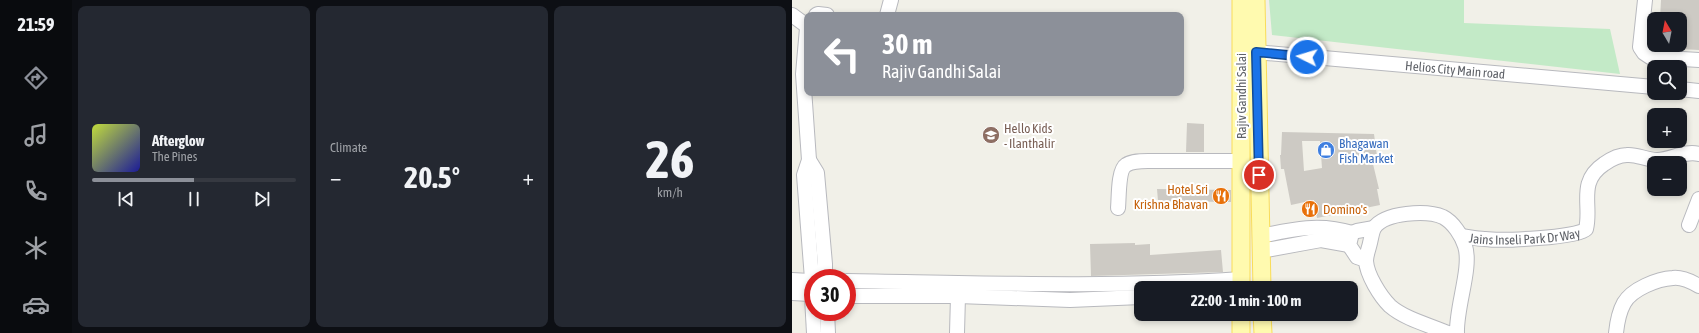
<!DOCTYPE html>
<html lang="en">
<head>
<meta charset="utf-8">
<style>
	:root { --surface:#171b24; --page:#242831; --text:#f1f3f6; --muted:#9ea1a6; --line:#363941; --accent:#8c9099 }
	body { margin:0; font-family:"Asap Condensed",sans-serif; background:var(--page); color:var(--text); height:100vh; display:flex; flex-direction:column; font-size:15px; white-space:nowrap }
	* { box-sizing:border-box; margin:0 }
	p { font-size:13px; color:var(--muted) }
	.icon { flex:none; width:22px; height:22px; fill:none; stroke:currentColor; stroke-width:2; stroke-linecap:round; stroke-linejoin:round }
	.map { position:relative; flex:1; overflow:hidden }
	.side { display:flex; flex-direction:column; gap:6px; padding:6px; background:#0d0f14; width:720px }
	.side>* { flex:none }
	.hud { position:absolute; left:12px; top:12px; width:380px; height:84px; border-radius:8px; box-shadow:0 2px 6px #0003; background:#8c9099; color:#fff; overflow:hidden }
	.needle { width:26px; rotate:350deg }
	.fabs { position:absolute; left:855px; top:12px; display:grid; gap:8px }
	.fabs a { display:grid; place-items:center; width:40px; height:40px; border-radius:8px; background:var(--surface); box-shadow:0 2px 6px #0003; font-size:20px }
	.speed { position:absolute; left:12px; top:269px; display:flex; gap:8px; font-size:20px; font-weight:700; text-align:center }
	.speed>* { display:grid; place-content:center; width:52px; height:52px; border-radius:50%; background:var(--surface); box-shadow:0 2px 6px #0003; line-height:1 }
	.speed .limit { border:6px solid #d22; background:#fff; color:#111 }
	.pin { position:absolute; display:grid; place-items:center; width:34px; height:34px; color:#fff; margin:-17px; border:2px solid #fff; border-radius:50%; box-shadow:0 1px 4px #0007 }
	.me { position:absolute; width:44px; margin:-22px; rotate:275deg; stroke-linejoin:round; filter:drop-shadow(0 0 3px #0008) }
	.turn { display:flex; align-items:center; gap:14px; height:84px; padding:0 12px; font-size:18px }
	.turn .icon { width:52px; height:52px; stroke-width:2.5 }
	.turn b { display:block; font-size:28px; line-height:34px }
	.big { font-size:30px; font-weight:700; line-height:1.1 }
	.side .card { flex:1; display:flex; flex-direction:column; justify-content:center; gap:6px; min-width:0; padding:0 14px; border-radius:8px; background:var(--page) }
	.side .dial { align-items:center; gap:0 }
	.dial b { font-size:52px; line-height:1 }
	.song { display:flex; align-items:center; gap:12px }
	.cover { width:48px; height:48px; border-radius:6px; background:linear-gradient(135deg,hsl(70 70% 55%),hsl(240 70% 35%)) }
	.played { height:4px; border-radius:2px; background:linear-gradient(90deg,var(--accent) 50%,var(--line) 50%) }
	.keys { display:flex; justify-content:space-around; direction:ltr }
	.heat { display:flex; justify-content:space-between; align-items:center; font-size:22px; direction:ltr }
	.side .tiles { flex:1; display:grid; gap:6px; grid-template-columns:repeat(3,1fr) }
	.trip { position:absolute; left:342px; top:281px; width:224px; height:40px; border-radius:8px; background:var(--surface); box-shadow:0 2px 6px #0003; font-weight:700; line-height:40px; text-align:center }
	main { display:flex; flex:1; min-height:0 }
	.tabs { display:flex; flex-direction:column; width:72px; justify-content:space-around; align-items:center; background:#090b0e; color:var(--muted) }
	.tabs .icon { width:28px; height:28px }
	.tabs .current { color:var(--accent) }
	.tabs b { font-size:18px; color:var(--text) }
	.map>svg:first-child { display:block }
</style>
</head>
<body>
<main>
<nav class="tabs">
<b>21:59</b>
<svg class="icon current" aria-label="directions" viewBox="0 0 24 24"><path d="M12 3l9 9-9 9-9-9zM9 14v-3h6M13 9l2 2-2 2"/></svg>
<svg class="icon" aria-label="music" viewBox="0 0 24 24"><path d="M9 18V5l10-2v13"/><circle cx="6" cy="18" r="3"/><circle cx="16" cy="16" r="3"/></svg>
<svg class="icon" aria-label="phone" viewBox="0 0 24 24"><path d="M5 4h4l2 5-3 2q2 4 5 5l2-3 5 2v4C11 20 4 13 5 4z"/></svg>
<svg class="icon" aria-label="climate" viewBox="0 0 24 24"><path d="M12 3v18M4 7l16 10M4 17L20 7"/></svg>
<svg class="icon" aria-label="car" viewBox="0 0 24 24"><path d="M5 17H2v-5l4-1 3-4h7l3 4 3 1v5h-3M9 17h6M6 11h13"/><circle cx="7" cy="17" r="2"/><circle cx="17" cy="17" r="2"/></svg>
</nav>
<section class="side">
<div class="tiles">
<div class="card">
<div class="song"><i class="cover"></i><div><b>Afterglow</b><p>The Pines</p></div></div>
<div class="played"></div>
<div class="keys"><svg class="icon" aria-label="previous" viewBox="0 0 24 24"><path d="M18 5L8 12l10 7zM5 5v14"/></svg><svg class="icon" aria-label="pause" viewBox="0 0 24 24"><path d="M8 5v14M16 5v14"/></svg><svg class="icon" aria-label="next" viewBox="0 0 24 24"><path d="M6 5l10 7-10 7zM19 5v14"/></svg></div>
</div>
<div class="card"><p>Climate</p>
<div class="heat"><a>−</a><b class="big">20.5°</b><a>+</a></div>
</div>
<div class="card dial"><b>26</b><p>km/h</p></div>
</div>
</section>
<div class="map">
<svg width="907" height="333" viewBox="0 0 907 333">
	<rect width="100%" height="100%" fill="#f1f0e8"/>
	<path fill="#c3eac7" d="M477 0H672V23L818 29 828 74 480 35Z"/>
	<g fill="#cdcac4" fill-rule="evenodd">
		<path d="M869 0H907V50L888 49V19H868Z"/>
		<path d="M395 123 412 124V152H394Z"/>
		<path d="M490 132 582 134 586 164H581L587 189H585L588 205 525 218 522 200 499 205 492 169H489L488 155H489ZM510 141H528L530 168 512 171Z"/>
		<path d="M365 189 439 190V202L366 201Z"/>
		<path d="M343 243V245L358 244V255L429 250 431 272 299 276 298 244Z"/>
	</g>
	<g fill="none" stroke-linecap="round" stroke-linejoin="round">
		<defs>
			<g id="minor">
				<path d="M853 0 848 47 852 53 858 57 907 60"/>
				<path d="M0 15 15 26"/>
				<path d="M24 15 26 14 35 15"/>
				<path d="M95 15 99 0"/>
				<path d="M15 28 11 74 17 160 12 175 20 279"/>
				<path id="s1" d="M464 52 862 87"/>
				<path d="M888 89 907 91"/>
				<path d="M17 160 25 173 33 264V278"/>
				<path d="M326 208C327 198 326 170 334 165 340 161 349 161 356 161H449"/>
				<path d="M897 225 907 199"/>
				<path d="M469 236C501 229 528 223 560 233"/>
				<path id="s2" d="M669 236C677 237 685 239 693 239 708 241 786 238 794 229 800 206 785 182 812 164 819 159 826 155 835 155 845 154 854 160 865 160 879 160 893 150 907 154"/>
				<path d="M469 251 529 240 557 245"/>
				<path d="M574 260 565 257 557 245 560 233 565 231 582 228"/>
				<path d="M0 280 18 281"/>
				<path d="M55 281C186 283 318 288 449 279"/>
				<path d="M0 293 17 294"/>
				<path d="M55 296H166L278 300 349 297"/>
				<path d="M20 297 22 333"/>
				<path d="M35 312 36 333"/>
				<path d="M165 333 166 296"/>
				<path d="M656 333C637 325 613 319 598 306 588 296 575 275 574 261 574 255 577 248 578 243 579 239 580 232 582 228 593 212 635 210 651 217 661 222 670 236 673 246 680 267 664 307 665 333"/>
				<path d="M824 333C825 323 827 312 832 303 840 289 865 279 881 278 889 277 900 282 907 286"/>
			</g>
			<g id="major">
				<path d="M464 0 470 288"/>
				<path d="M449 288V0"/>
				<path d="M449 314V333"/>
				<path d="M470 314 471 333"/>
			</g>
		</defs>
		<use href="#minor" stroke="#b8b9be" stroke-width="16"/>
		<use href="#major" stroke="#f9dc59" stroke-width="19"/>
		<use href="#minor" stroke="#fff" stroke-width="14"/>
		<use href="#major" stroke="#fffaaf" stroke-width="17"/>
	</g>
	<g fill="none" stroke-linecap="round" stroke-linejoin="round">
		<defs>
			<path id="route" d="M467 175 464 52 515 57"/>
		</defs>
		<use href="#route" stroke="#114b97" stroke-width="10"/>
		<use href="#route" stroke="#1a73e8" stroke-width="7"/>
	</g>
	<defs>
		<symbol id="school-disc" viewBox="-11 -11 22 22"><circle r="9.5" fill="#8d6e63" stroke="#fff"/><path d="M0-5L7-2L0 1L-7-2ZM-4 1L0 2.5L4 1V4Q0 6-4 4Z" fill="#fff"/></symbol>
		<symbol id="shop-disc" viewBox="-11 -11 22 22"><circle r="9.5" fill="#3f7fe0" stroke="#fff"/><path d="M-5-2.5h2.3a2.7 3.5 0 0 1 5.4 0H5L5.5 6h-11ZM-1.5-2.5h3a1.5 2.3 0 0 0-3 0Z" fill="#fff"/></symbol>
		<symbol id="restaurant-disc" viewBox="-11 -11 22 22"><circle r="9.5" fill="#e8710a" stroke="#fff"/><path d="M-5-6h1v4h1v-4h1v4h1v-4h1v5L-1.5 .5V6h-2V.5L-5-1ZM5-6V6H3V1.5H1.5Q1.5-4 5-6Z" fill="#fff"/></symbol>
	</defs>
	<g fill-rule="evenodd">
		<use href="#school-disc" x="189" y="125" width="20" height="20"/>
		<use href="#shop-disc" x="524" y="140" width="20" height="20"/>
		<use href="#restaurant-disc" x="419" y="186" width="20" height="20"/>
		<use href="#restaurant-disc" x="508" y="199" width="20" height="20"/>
	</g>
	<g text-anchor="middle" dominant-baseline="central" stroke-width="4" stroke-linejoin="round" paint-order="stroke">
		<g font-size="13" fill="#5f6268" stroke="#fff">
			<text stroke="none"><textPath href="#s1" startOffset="200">Helios City Main road</textPath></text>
			<text transform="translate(449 96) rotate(-90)">Rajiv Gandhi Salai</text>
			<text stroke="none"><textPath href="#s2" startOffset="64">Jains Inseli Park Dr Way</textPath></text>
		</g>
		<g font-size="13" fill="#785e54" stroke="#fff" text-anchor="start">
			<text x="212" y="128">Hello Kids<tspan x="212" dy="15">- Ilanthalir</tspan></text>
		</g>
		<g font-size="13" fill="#366cbe" stroke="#fff" text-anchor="start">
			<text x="547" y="143">Bhagawan<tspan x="547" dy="15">Fish Market</tspan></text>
		</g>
		<g font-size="13" fill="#c56008" stroke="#fff" text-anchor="end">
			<text x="416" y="189">Hotel Sri<tspan x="416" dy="15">Krishna Bhavan</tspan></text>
			<text x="531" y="209" text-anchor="start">Domino's</text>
		</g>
	</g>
</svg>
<div class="fabs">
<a><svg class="needle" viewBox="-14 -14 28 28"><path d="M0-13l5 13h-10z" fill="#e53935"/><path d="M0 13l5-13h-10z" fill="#9ea1a6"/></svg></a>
<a><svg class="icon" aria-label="search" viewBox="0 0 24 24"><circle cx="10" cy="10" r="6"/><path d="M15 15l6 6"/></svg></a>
<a>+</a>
<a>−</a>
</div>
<div class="speed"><div class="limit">30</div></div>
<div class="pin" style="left:467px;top:175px;background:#d93025"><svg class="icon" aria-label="arrive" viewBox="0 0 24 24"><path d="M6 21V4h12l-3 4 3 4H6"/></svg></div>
<svg class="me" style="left:515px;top:57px" viewBox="-20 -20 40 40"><circle r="17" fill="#1a73e8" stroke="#fff" stroke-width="3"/><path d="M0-11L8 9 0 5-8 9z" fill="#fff"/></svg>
<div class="trip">22:00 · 1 min · 100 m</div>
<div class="hud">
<div class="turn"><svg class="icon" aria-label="left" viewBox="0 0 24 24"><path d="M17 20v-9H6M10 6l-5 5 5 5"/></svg><div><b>30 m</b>Rajiv Gandhi Salai</div></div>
</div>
</div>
</main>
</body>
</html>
